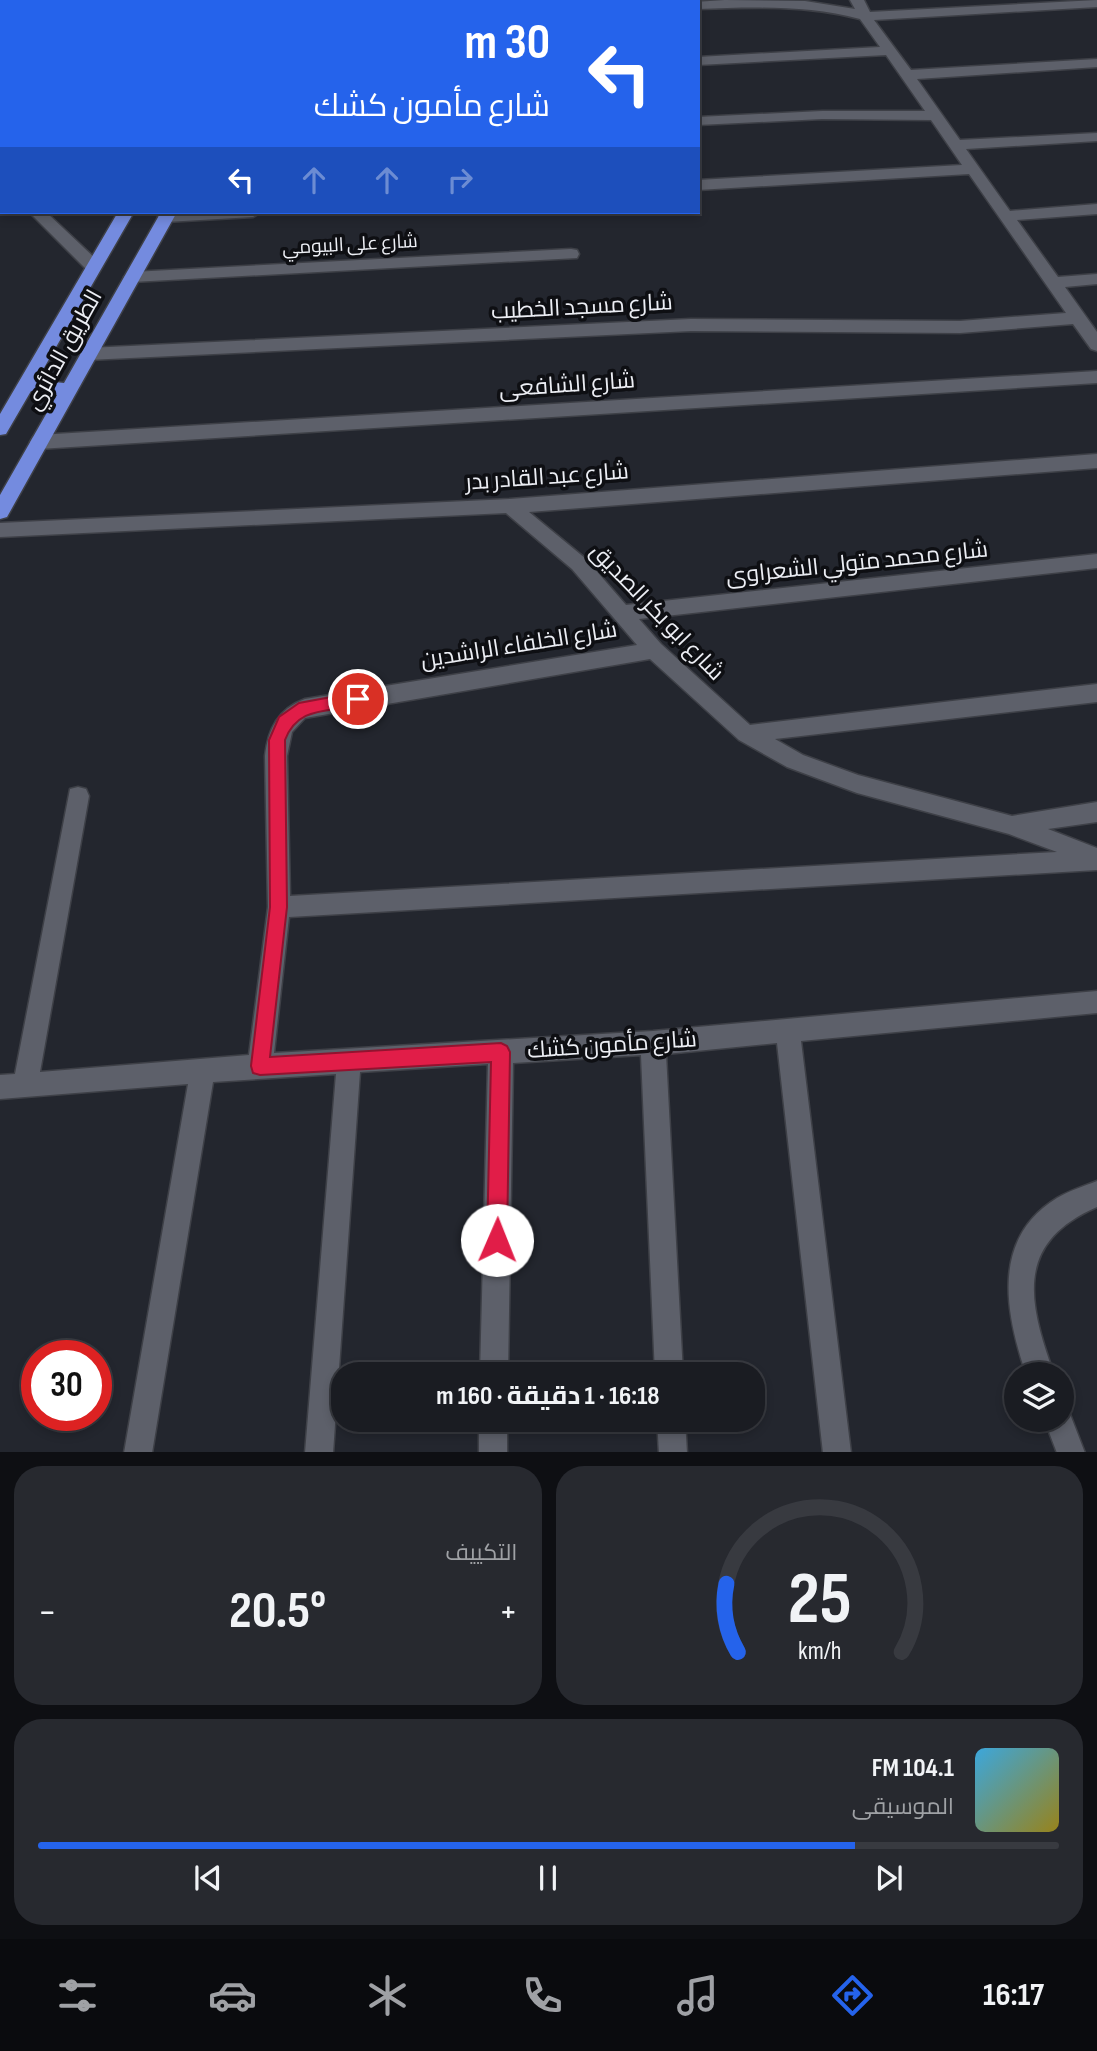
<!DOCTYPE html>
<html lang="ar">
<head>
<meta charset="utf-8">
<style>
	:root { --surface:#1a1c22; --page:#27292f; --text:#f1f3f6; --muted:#9fa1a5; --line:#383a40; --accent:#2563eb }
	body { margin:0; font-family:"Sofia Sans Condensed",Cairo,sans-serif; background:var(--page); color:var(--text); direction:rtl; height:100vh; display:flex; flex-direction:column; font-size:26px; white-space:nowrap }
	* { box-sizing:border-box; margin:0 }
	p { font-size:23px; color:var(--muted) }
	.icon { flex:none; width:38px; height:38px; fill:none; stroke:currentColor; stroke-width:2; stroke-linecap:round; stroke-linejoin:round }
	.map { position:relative; height:1452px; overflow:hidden; direction:ltr }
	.side { display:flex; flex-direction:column; gap:14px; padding:14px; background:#0e0f13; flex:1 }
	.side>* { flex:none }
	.hud { position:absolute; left:0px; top:0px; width:700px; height:214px; box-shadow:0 4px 10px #0003,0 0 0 2px var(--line); direction:rtl; background:#2563eb; color:#fff; overflow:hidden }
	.controls { position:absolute; left:1004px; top:1362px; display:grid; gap:14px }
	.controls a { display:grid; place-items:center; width:70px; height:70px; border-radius:50%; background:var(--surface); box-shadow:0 4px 10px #0003,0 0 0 2px var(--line); font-size:35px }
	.speed { position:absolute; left:21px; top:1340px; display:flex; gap:14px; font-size:35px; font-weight:700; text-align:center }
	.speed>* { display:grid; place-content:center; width:91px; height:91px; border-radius:50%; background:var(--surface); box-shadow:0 4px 10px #0003,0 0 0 2px var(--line); line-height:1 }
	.speed .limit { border:10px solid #d22; background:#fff; color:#111 }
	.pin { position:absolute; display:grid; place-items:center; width:60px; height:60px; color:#fff; margin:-30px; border:4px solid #fff; border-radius:50%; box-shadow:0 2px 7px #0007 }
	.me { position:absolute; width:77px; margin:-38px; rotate:1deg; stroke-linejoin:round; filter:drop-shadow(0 0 5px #0008) }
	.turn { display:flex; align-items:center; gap:24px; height:147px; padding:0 35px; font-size:32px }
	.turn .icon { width:91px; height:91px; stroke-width:2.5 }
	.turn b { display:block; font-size:49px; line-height:60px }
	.lanes { display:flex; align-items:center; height:66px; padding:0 35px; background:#0003; justify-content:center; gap:35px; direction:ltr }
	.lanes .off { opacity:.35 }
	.big { font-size:52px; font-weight:700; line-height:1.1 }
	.side .tile { flex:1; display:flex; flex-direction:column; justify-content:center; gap:10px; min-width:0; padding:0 24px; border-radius:28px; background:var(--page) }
	.side .dial { align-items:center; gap:0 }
	.dial svg { height:182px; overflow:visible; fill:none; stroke:var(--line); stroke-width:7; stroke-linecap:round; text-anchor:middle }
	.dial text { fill:var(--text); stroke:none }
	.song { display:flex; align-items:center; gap:21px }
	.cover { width:84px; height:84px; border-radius:10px; background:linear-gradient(135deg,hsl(200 70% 55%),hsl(50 70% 35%)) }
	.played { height:7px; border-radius:4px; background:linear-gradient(90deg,var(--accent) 80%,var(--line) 80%) }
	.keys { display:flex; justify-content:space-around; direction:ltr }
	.heat { display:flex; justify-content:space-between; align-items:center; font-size:38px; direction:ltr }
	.side .tiles { flex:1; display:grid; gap:14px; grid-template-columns:1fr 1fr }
	.tile:last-child { grid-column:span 2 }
	.trip { position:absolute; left:331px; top:1362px; width:434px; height:70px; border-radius:28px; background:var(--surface); box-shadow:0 4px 10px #0003,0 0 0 2px var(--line); font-weight:700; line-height:70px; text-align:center; direction:rtl }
	.tab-bar { display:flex; height:112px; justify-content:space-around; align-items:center; background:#0a0b0e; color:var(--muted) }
	.tab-bar .icon { width:49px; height:49px }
	.tab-bar .on { color:var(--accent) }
	.tab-bar b { font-size:32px; color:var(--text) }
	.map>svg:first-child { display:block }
</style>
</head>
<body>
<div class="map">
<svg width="1097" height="1453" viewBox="0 0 1097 1453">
	<rect width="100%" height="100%" fill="#23262e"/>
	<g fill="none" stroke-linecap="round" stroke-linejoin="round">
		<defs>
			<g id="minor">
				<path d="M725 0 805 1 855 9 850 0H864L870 12 1097 0V7L874 20 911 70 1097 59V67L917 79 960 140 1097 133V141L966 149 1010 211 1097 204V214L1017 220 1058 277 1097 274V284L1065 287 1097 332V351L1091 349 1073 324 960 333 691 331 88 360 79 354 88 348 691 319 960 321 1066 313 969 174 698 190V180L962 165 931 120 822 119 698 125V117L822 111H925L886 55 698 65V57L880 47 860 19C807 5 753 7 698 9V2H695Z"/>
				<path d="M0 159 2 160V172L0 171Z"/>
				<path d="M29 212H46L99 262 101 266 99 270H87Z"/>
				<path d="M171 212H261L253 217 166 222 158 217 160 213Z"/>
				<path d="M571 249 577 250 579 254 577 258 132 282 124 277 132 272Z"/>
				<path d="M1097 371V383L39 449 33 447 30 442 33 437 39 435Z"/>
				<path d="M1097 454V468L529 512 586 559 626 605 1097 554V568L639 619 661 644 750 725 1097 684V702L775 739 803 755 858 775 1012 816 1097 802V822L1048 829 1097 848V870L289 917 274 1053 653 1031 1097 991V1013L801 1041 851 1453H823L777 1043 666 1054 683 1374H655L641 1055 513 1063 508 1374H480L488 1064 360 1072 333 1453H305L336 1074 213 1082 152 1453H124L188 1084 0 1099V1075L15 1074 70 789 78 787 86 789 89 796 40 1072 249 1055 268 907 265 756C268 729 278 709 305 699L637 645 572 569 506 513 0 537V523L510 499ZM650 659 739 740 787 767 857 793 1009 834 1057 852 290 896 287 756 292 732 305 718Z"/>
				<path d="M1097 1181V1207C1014 1243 1028 1302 1054 1374H1026C1005 1312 991 1238 1057 1198 1069 1191 1084 1186 1097 1181Z"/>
				<path d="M1062 1407 1068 1409 1085 1453H1057L1044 1419H1062Z"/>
				<rect x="479" y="1419" width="28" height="34"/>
				<path d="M657 1419H685L687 1453H659Z"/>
			</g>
			<g id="trunk">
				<path d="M246 0H260L245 2Z"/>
				<path d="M282 0H296L281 2Z"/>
				<path d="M118 212H134L37 380 64 383 161 212H177L7 517 0 519V495L57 395 31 391 6 434 0 435V414Z"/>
			</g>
		</defs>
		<use href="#minor" stroke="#3e4047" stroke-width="3"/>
		<use href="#trunk" stroke="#3e4047" stroke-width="3"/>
		<use href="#minor" fill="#5d606a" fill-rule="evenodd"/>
		<use href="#trunk" fill="#748bdf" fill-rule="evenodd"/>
	</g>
	<path fill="#e11d48" stroke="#92132f" stroke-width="2" d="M358 692 364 694 366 699 364 703C333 714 299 703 285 740L287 907 270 1057 501 1043 507 1046 510 1052 507 1240 504 1247 497 1250 490 1247 487 1240 491 1062 260 1075 253 1073 251 1066 270 907 269 740 279 717 299 703Z"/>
	<g text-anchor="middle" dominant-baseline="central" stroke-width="7" stroke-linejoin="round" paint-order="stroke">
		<g font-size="19" fill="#eceef4" stroke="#0e0f13">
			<text transform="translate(350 245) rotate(-3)">شارع على البيومي</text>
		</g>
		<g font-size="23" fill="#eceef4" stroke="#0e0f13">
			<text transform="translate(582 307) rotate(-3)">شارع مسجد الخطيب</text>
			<text transform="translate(64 350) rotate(-61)">الطريق الدائري</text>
			<text transform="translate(567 385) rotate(-4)">شارع الشافعى</text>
			<text transform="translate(547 477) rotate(-4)">شارع عبد القادر بدر</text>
			<text transform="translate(857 563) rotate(-6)">شارع محمد متولي الشعراوى</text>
			<text transform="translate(657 612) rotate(46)">شارع ابو بكر الصديق</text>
			<text transform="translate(519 645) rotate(-9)">شارع الخلفاء الراشدين</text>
			<text transform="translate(612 1045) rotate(-4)">شارع مأمون كشك</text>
		</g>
	</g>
</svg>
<div class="controls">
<a><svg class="icon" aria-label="layers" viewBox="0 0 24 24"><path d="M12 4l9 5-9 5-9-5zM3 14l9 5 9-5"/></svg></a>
</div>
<div class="speed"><div class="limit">30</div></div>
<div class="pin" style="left:358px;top:699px;background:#d93025"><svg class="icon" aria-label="arrive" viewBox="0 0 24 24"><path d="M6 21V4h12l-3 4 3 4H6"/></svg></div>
<svg class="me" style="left:497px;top:1240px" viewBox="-20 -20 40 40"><circle r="19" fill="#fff"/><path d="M0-13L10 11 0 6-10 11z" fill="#e11d48"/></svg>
<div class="trip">16:18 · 1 دقيقة · 160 m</div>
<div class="hud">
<div class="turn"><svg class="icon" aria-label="left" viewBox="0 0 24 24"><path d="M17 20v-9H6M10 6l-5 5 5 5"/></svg><div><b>30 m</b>شارع مأمون كشك</div></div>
<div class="lanes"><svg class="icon" aria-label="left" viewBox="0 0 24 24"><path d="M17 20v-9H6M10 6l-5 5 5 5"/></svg><svg class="icon off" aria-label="ahead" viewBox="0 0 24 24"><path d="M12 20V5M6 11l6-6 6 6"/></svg><svg class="icon off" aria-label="ahead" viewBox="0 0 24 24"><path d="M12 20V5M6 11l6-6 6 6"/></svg><svg class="icon off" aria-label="right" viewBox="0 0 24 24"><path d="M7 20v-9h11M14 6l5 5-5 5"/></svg></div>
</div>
</div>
<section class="side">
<div class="tiles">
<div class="tile dial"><svg viewBox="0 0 100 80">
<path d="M14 69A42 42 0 1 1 86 69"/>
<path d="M14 69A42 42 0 0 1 9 39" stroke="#2563eb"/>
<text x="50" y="56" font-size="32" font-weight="700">25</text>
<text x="50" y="72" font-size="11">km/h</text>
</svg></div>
<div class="tile"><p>التكييف</p>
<div class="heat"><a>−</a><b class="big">20.5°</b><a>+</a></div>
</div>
<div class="tile">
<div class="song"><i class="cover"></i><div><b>104.1 FM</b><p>الموسيقى</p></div></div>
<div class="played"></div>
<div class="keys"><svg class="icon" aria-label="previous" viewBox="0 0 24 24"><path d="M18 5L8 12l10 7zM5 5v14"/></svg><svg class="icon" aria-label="pause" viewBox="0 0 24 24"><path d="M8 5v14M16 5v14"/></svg><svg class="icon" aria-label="next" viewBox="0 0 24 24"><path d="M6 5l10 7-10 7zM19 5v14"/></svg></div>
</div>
</div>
</section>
<nav class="tab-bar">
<b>16:17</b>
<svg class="icon on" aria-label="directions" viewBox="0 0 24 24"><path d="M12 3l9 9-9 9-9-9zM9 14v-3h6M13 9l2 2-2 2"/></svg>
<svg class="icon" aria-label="music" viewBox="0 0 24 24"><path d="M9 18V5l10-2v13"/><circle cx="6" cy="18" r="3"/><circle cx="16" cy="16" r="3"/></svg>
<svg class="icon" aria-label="phone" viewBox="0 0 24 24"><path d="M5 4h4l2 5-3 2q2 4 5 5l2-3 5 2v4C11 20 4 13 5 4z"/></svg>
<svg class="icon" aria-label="climate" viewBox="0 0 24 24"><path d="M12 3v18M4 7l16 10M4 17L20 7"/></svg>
<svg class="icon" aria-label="car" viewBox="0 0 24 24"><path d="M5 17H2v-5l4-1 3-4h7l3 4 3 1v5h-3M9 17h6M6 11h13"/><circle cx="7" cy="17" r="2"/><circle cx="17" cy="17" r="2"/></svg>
<svg class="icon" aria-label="filters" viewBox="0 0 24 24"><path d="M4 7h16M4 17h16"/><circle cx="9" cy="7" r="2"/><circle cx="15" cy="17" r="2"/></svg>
</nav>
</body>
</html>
